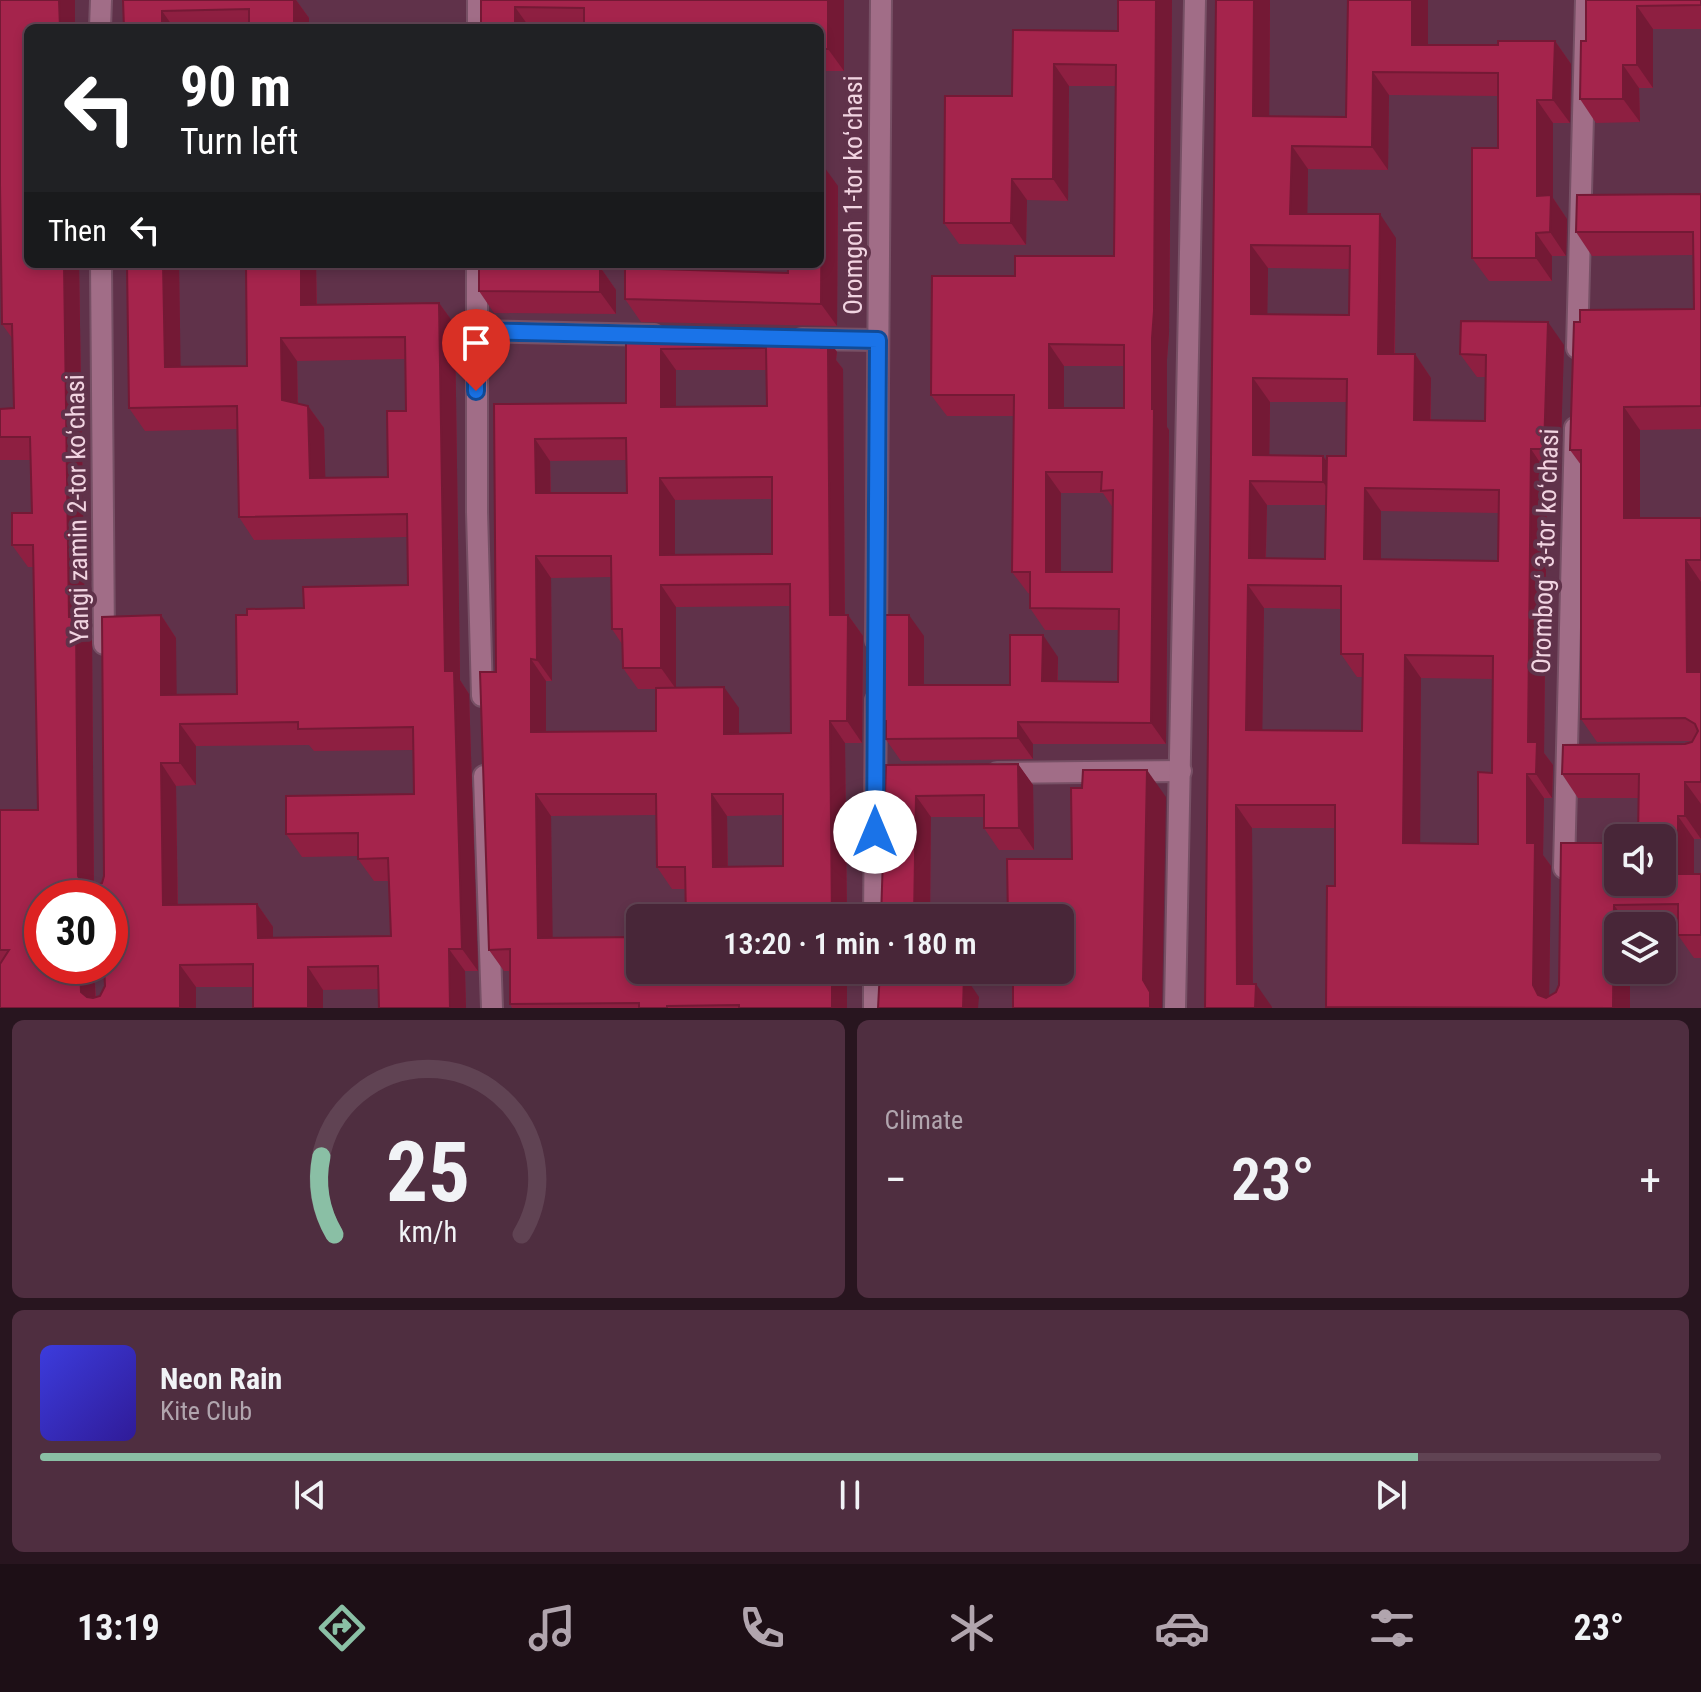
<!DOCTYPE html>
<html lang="en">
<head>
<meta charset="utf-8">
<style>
	:root { --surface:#482638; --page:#4f2e40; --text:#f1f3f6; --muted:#b1a5ae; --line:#604353; --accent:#8abfa5 }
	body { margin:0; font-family:"Roboto Condensed",sans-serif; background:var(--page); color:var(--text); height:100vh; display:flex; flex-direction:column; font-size:30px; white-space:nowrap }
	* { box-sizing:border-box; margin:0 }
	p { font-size:26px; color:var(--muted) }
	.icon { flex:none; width:44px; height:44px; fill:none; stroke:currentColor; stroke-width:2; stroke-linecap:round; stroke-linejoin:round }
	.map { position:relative; height:1008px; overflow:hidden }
	.drawer { display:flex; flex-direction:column; gap:12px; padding:12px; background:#28151f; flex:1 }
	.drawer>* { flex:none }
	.guide { position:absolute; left:24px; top:24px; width:800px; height:244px; border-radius:12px; box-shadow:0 4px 12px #0003,0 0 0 2px var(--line); background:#202124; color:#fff; overflow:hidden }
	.fabs { position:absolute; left:1604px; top:824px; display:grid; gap:16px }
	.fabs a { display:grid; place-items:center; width:72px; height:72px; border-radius:12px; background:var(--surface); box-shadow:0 4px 12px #0003,0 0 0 2px var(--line); font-size:40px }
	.speed { position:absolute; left:24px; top:880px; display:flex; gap:16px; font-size:40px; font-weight:700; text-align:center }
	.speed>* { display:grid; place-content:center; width:104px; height:104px; border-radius:50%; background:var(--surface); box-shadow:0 4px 12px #0003,0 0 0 2px var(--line); line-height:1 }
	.speed .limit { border:12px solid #d22; background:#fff; color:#111 }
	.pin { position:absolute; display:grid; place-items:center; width:68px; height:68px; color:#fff; margin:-82px -34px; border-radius:50% 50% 50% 0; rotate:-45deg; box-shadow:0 0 8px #0007 }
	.pin .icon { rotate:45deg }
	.me { position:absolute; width:88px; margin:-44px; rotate:0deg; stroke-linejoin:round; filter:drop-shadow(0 0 6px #0008) }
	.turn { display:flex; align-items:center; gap:28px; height:168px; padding:0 24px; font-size:36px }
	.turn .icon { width:104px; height:104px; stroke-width:2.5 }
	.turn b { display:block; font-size:56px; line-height:68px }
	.then { display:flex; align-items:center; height:76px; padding:0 24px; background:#0003; gap:16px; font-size:30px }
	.big { font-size:60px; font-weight:600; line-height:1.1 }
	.drawer .widget { flex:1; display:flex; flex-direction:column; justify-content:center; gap:12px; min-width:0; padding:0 28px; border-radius:12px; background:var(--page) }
	.drawer .dial { align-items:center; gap:0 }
	.dial svg { height:208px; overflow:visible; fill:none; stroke:var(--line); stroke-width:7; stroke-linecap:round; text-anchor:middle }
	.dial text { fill:var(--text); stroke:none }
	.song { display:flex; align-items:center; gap:24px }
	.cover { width:96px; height:96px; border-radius:12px; background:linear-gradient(135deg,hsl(240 70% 55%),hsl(250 70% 35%)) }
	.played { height:8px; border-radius:4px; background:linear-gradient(90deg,var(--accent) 85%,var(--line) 85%) }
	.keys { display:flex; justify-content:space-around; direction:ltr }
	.heat { display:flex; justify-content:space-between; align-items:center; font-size:44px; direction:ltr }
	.drawer .tiles { flex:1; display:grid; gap:12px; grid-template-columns:1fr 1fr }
	.widget:last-child { grid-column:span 2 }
	.trip { position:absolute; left:626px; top:904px; width:448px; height:80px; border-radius:12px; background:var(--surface); box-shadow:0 4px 12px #0003,0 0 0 2px var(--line); font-weight:600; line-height:80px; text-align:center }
	.tab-bar { display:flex; height:128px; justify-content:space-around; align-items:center; background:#1d0f16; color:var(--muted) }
	.tab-bar .icon { width:56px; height:56px }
	.tab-bar .active { color:var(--accent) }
	.tab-bar b { font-size:36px; color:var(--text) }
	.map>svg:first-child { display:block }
</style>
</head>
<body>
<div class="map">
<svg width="1701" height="1008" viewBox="0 0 1701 1008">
	<rect width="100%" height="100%" fill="#60324a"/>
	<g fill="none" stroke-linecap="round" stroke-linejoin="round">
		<defs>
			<g id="street">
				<path d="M100 28 101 0"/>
				<path d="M478 28V0"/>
				<path d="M101 264 104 644"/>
				<path d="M477 264V512L482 696"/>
				<path d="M476 331 654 335"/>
				<path d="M802 339 878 340"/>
				<path d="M1577 348 1586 0"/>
				<path d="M876 640 881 0"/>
				<path d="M997 773 1181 771"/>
				<path d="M484 776 492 1008"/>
				<path d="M1564 868 1575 428"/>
				<path d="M874 918 876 700"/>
				<path d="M874 1008V970"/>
				<path d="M1175 1008 1195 0"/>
			</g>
		</defs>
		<use href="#street" stroke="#775065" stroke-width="24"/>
		<use href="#street" stroke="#a16d87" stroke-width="20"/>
	</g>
	<g fill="#8e1f41" fill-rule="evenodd">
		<path d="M0 0H75V28H28V264H79L85 630 92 640 94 888 102 883 104 876 102 617 161 615 176 638V695L237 694 236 615H247V609L304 608 303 587 408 585 407 537 254 540 239 517 237 429 145 431 129 408 127 264H179L180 367 247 366 246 264H316L317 305 439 303 455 325 460 680 469 694 478 971H465L466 1008H379V989L323 990V1008H253V987H196V1008H0V810H38L34 567H28L12 545V513H32L31 460H0V409L14 408 12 338 2 324 0 208ZM405 359 406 411H387L388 477 325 478 324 428 308 406 298 403 297 361ZM309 745 314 751 413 750 414 794 286 796V834L302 857 358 856V859L374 881H389L391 936 273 937V927L257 904 178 905 176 786 196 785V746ZM42 898H110V966H104L105 986 100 996 96 998 94 966H42Z"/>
		<path d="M123 0H296L309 18V28H124Z"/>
		<path d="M481 0H844V71H820V28H481Z"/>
		<path d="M1118 0H1172L1169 333 1167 359V427L1169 430 1166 744H1033V759L901 761 873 721 924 636V685H1010L1058 657V681L1118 682 1119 630H1045L1030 608V594L1028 593 1012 572 1014 416H947L931 395 1015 276 1114 256 1115 86H1069L1068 201 1027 200 1026 245 959 244 944 223 1012 96 1013 30 1118 31ZM1064 366H1124V408H1064ZM1061 493H1103L1113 508 1112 572H1061Z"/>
		<path d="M1216 0H1270L1269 116 1346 117 1348 0H1428V45H1498L1555 41 1571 64 1570 123H1553V198L1567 219 1566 256H1552V281H1489L1472 258 1498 148V96L1389 95 1388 170 1308 169 1307 214 1396 238 1395 354H1415L1431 378V420L1485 421V377H1477L1460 354 1564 345 1560 473H1547L1544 753 1553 765 1552 798H1544L1543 855 1551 866 1549 996 1556 992 1559 985 1561 843 1662 882 1638 798H1578L1562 774 1692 741 1597 742 1581 719V465L1570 450 1580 322 1694 309 1693 255 1592 256 1576 232 1701 194V429L1640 430V518H1701V839H1694V874H1701V958H1694L1678 935V928H1662V926H1618L1630 1008H1326L1335 886V828H1252L1253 984 1272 1007 1205 1008ZM1268 268 1349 269V315L1267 314ZM1270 402H1347L1346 456 1327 461 1323 456H1269ZM1267 505H1326L1325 559 1266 558ZM1381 511 1498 513V561L1381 560ZM1264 608 1341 609V654L1357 677H1363L1362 731 1262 730ZM1421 678 1493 679 1492 773 1478 844 1420 843Z"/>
		<path d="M1586 0H1701V29H1653V88H1639L1640 122 1596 123 1580 99 1586 41Z"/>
		<path d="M838 186 837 326 641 322 625 299 788 273Z"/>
		<path d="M479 264H557L558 266 600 267 616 290V314L494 313 479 291Z"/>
		<path d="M626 326 822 331 837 352 836 360 843 369 845 615H848L863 636 862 743H845L847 918H686L685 889H672L657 867 656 815 551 816 552 938 847 970V1008H512L510 1004V971H504L489 950 496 672 494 404 626 403ZM676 370H766L767 406 676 407ZM627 460V493H551L550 461ZM772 499V554L675 555V500ZM612 577V629L622 644 623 668 638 689H656V731L546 732V681H552L551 578ZM790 606 791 733 739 734V708L676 687V607ZM783 815V866L728 867 727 816Z"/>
		<path d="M1018 764 1033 785 1034 850H999L984 828V817H931L930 918H881L886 765Z"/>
	</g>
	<g fill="#741935">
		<path d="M59 0H75V28H60Z"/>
		<path d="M294 0H296L309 18V28H294Z"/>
		<path d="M828 0H844V71L828 49Z"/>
		<path d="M1156 0H1172L1169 333 1167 359V427L1169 430 1166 744 1151 723 1152 338Z"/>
		<path d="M1254 0H1270L1269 139 1253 116Z"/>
		<path d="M1412 0H1428V68L1412 45Z"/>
		<path d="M1637 6 1653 29V88L1637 65Z"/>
		<path d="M515 7 530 28H515Z"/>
		<path d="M162 11 174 28H162Z"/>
		<path d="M1555 41 1571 64 1570 123 1553 100Z"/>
		<path d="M1054 64 1069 86 1068 201 1053 179Z"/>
		<path d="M1623 65 1639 88 1640 122 1623 99Z"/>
		<path d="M1373 72 1389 95 1388 170 1372 147Z"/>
		<path d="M1537 100 1553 123V198L1567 219 1566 256 1550 232 1537 196Z"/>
		<path d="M1292 146 1308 169 1307 237 1290 214Z"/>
		<path d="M822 164 838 186 837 326 821 304Z"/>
		<path d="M1012 179 1027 200 1026 245 1011 223Z"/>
		<path d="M1380 214 1396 238 1394 377 1378 354Z"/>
		<path d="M1536 233 1552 256V281L1536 258Z"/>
		<path d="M1251 245 1268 268 1267 337 1251 314Z"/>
		<path d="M64 264H79L85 630 92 640 94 898 84 886 78 876 69 617Z"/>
		<path d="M163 264H179L181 390 165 367Z"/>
		<path d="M301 264H316L317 328 301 305Z"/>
		<path d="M600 267 616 290V314L600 292Z"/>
		<path d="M439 303 455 325 460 680 469 694 478 971 462 949 445 671Z"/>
		<path d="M1548 322 1564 345 1560 473 1544 449Z"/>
		<path d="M822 331 837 352 836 360 843 369 845 636 830 615Z"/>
		<path d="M281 338 297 361 298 422 282 400Z"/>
		<path d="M1049 344 1064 366V429L1049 408Z"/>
		<path d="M661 349 676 370V429L661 407Z"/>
		<path d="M1415 354 1431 378 1430 443 1414 420Z"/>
		<path d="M1253 378 1270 402 1269 479 1253 455Z"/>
		<path d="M308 406 324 428 326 501 310 478Z"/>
		<path d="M1624 407 1640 430V542L1624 518Z"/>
		<path d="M535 439 550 461 551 515 536 493Z"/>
		<path d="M1531 449 1547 473 1544 753 1553 765 1552 798 1536 774 1528 742Z"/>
		<path d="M1323 456 1339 479V505L1323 482Z"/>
		<path d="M1046 472 1061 493V594L1046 572Z"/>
		<path d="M660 478 675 500V576L660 555Z"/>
		<path d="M1250 481 1267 505 1265 581 1249 558Z"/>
		<path d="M1365 488 1381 511V583L1364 559Z"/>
		<path d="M536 556 551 578 552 681 537 660Z"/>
		<path d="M1686 560 1701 582V692L1687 672Z"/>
		<path d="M661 585 676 607V689L661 668Z"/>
		<path d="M1248 585 1264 608 1262 753 1246 730Z"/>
		<path d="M161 615 176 638 177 718 161 695Z"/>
		<path d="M848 615 863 636 862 743 847 721Z"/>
		<path d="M909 615 924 636V706L909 685Z"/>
		<path d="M1043 635 1058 657 1057 703 1042 681Z"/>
		<path d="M1405 655 1421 678 1420 866 1403 843Z"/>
		<path d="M531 659 546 681V753L531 732Z"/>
		<path d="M724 687 739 708V755L724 734Z"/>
		<path d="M830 721 845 743 847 918H832Z"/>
		<path d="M1018 722 1033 744V759L1018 738Z"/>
		<path d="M180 724 196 746V785L180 763Z"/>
		<path d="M161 763 176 786 178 928 163 905Z"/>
		<path d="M1018 764 1033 785 1034 850 1019 828Z"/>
		<path d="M1147 770 1166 797 1162 1008H1150L1143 980Z"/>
		<path d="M1527 774 1544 798 1543 855 1551 866 1549 1008 1538 995 1533 985 1527 843Z"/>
		<path d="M1685 782 1701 804V839L1685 816Z"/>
		<path d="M536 794 551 816 553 959 538 938Z"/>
		<path d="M712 794 727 816 728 888 713 867Z"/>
		<path d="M916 796 931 817 930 918H914Z"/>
		<path d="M1236 805 1252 828 1253 1007 1237 984Z"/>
		<path d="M1678 816 1694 839V897L1678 874Z"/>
		<path d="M257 904 273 927V960L258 938Z"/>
		<path d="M1614 905 1629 926H1618V970H1630V1008H1613Z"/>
		<path d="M449 949 465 971 466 1008H450Z"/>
		<path d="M180 965 196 987V1008H180Z"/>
		<path d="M80 966H94L96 1008 81 992Z"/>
		<path d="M308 967 323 990V1008H308Z"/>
		<rect x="832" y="970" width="15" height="38"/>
		<path d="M913 970H929L928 996 913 975Z"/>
		<path d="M964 975 979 997 978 1008H963Z"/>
		<path d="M1256 984 1272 1007V1008H1255Z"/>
	</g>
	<g fill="#a5244c" stroke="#741935" stroke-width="2" fill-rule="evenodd">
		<path d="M0 0H59L60 28H28V264H64L69 617H76L78 876 84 886 92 888 102 883 104 876 102 617 161 615V695L237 694 236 615H247V609L304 608 303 587 408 585 407 514 239 517 237 406 129 408 127 264H163L165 367 247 366 246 264H301V305L439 303 445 671H454L462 949H449L450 1008H379L378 966 308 967V1008H253V964L180 965V1008H0V964L9 950H0V810H38L33 545H12V513H32L30 437H0V409L14 408 12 324H2L0 185ZM405 337 406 411H387L388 477 310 478 308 406 282 400 281 338ZM298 722V729L413 727 414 794 286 796V834L358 833V859L388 858 391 936 258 938 257 904 163 905 161 763H180V724ZM42 898H110V966H104L105 986 100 996 93 998 87 997 81 992 80 966H42Z"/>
		<path d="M123 0H294V28H249V9L162 11V28H124Z"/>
		<path d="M481 0H828V49H820V28H584V8L515 7V28H481Z"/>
		<path d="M1118 0H1156L1154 311 1152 338V409H1154L1151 723 1018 722V738L886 739V721H873L874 615H909V685H1010V635H1043L1042 681 1118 682 1119 609 1030 608V572H1012L1014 395H931L932 276H1015V256H1114L1116 65 1054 64 1053 179H1012L1011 223H944L945 96H1012L1013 30 1118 31ZM1049 344 1124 345V408H1049ZM1046 472H1102L1101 491 1113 490 1112 572H1046Z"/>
		<path d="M1216 0H1254L1253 116 1346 117 1348 0H1412V45H1498V41H1555L1553 100H1537V196L1551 195 1550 232 1536 233V258H1472V148H1498V73L1373 72 1372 147 1292 146 1290 214H1380L1378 354H1415L1414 420 1485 421 1486 355 1460 354 1461 321 1548 322 1544 449H1531L1528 742H1537L1536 774H1527V843H1535L1533 985 1538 995 1546 998 1556 992 1559 985 1561 843H1618V882H1662V838H1638L1639 774H1562L1563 745 1685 744 1692 742 1698 731 1695 724 1685 718 1581 719V450H1570L1574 322H1580V310L1694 309 1693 232H1576L1577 195 1701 194V406L1624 407V518H1701V560H1686L1687 672H1701V782H1685V816H1678V874H1701V935H1678V904L1614 905 1613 1008 1326 1007 1327 886H1335V805H1236L1237 984H1256L1255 1008H1205ZM1251 245 1350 246 1349 315 1251 314ZM1253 378 1347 379 1346 456H1327L1325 559 1249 558 1250 481 1323 482V456L1253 455ZM1365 488 1499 490 1498 561 1364 559ZM1248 585 1341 586V654H1363L1362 731 1246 730ZM1405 655 1493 656 1492 773 1478 772V844L1403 843Z"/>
		<path d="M1586 0H1701V5L1637 6V65H1623V99H1580L1581 41H1586Z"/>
		<path d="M820 164H822L821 304 625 299V268L788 273V264H820Z"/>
		<path d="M479 264H547V266L600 267V292L479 291Z"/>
		<path d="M626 326 822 331 821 348H828L830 615H848L847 721H830L832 918H686L685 867H657L656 794H536L538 938 640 937V970H832V1008H739V1005L667 1006V1008H639V1003L510 1004V949L489 950 480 672H496L494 404 626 403ZM766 348 767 406 661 407V349ZM626 438 627 493H536L535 439ZM772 477V554L660 555V478ZM536 556H611L612 629H622L623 668H661V585L790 584 791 733 724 734V687L656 688V731L531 732V659L537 660ZM712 794H783V866L713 867Z"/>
		<path d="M1018 764 1019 828H984V795L916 796 914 918H881L886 765Z"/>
		<path d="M1083 770H1147L1143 980 1150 992V1008H1013V970H1060V918H1008L1007 859H1072L1071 788H1082Z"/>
		<path d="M880 970H913V975H964L963 1008H878Z"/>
	</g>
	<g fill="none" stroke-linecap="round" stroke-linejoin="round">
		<defs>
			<path id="route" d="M476 391V331L878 340 875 832"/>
		</defs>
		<use href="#route" stroke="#114b97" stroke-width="20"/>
		<use href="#route" stroke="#1a73e8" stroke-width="14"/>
	</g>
	<g text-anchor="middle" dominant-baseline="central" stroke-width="8" stroke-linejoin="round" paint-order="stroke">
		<g font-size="26" fill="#f1d4e1" stroke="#60324a">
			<text transform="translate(853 195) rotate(-90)">Oromgoh 1-tor koʻchasi</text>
			<text transform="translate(77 509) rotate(-91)">Yangi zamin 2-tor koʻchasi</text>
			<text transform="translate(1545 551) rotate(-88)">Orombogʻ 3-tor koʻchasi</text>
		</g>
	</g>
</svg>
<div class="fabs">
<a><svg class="icon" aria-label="sound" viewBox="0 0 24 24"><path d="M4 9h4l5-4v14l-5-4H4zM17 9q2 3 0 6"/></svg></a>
<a><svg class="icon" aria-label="layers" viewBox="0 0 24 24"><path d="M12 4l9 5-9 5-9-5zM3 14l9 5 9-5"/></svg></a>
</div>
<div class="speed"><div class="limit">30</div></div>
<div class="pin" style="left:476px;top:391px;background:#d93025"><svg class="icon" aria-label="arrive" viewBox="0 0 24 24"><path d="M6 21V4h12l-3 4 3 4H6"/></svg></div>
<svg class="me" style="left:875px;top:832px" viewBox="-20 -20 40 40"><circle r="19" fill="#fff"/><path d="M0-13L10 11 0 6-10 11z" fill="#1a73e8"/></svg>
<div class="trip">13:20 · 1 min · 180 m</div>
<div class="guide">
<div class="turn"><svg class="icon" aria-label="left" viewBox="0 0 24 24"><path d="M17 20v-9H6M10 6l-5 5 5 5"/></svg><div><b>90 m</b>Turn left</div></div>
<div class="then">Then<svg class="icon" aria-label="left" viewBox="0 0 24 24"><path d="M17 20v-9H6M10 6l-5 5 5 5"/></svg></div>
</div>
</div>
<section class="drawer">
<div class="tiles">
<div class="widget dial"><svg viewBox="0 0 100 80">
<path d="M14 69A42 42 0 1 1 86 69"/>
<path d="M14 69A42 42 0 0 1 9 39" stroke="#8abfa5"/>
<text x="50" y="56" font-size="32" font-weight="700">25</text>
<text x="50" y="72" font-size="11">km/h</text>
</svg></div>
<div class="widget"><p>Climate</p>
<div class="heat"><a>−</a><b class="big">23°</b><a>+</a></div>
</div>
<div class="widget">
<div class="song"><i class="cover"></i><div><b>Neon Rain</b><p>Kite Club</p></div></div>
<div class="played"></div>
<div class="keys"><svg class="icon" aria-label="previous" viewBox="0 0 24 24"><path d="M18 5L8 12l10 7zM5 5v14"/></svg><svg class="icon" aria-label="pause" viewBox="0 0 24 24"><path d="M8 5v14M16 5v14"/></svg><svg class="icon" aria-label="next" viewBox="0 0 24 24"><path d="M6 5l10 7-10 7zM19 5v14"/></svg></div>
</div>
</div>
</section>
<nav class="tab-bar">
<b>13:19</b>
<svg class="icon active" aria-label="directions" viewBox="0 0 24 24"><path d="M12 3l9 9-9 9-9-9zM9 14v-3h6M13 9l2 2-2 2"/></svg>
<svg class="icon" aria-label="music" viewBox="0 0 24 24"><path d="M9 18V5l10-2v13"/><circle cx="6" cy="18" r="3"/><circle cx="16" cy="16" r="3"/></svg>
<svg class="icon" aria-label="phone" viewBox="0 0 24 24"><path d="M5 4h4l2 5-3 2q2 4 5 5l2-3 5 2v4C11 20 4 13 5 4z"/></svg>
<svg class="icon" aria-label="climate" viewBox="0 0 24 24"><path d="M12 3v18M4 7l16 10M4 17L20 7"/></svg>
<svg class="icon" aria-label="car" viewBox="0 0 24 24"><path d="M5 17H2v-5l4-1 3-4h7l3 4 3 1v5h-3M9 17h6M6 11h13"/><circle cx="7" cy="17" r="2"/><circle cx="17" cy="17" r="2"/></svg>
<svg class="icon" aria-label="filters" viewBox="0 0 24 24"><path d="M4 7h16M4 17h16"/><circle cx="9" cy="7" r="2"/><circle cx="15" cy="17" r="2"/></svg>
<b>23°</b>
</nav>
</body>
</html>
